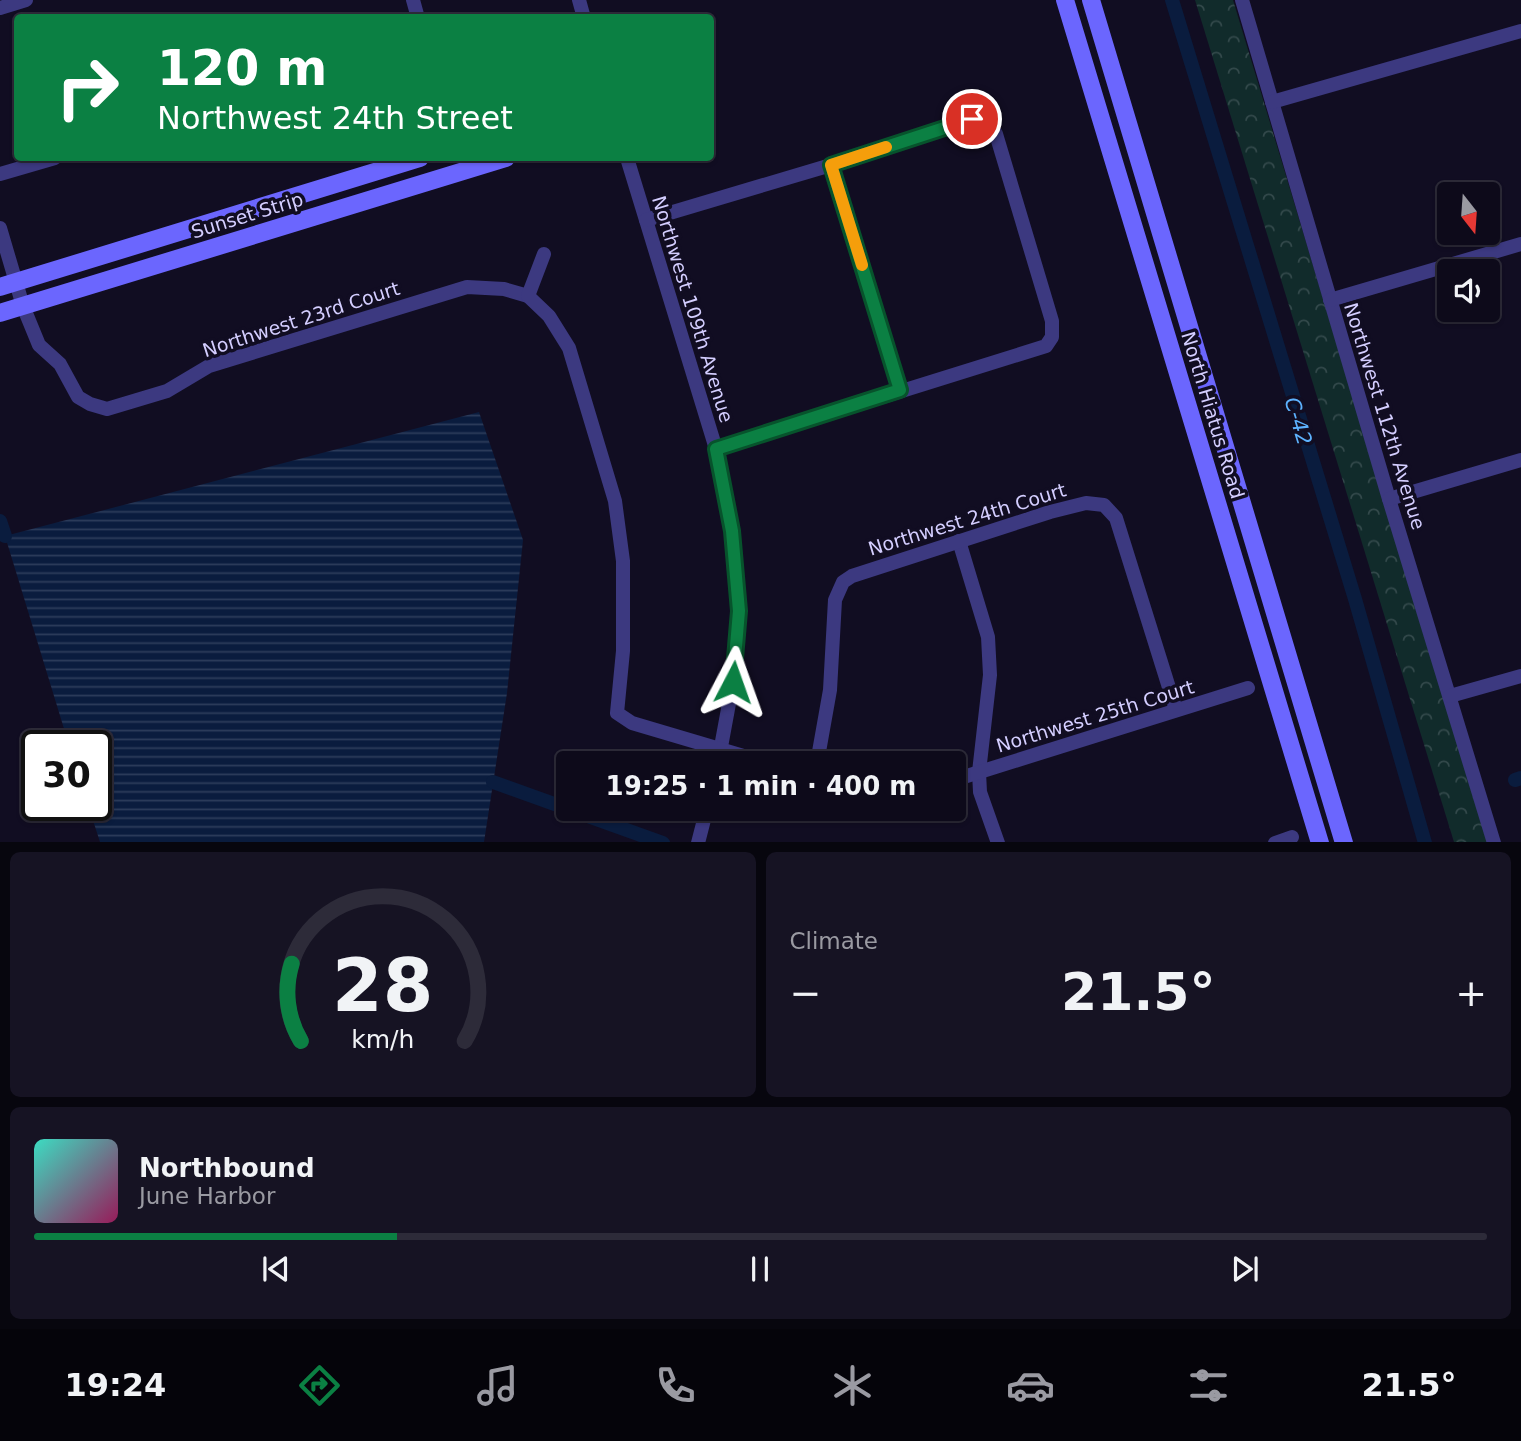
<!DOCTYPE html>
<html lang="en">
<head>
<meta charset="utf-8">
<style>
	:root { --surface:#0d0a1a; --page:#161323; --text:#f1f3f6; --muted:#9a9aa2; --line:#2d2b39; --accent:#0b8043 }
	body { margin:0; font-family:"DejaVu Sans",sans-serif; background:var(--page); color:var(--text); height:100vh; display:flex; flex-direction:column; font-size:26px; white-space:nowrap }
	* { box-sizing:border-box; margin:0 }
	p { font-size:23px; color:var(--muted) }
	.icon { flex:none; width:38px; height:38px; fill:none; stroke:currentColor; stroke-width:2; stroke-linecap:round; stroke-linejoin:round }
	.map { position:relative; height:842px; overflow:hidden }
	.panel { display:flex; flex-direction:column; gap:10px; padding:10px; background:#07060e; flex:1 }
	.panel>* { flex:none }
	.hud { position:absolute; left:14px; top:14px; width:700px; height:147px; border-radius:7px; box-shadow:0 2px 5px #0004,0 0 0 2px var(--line); background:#0b8043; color:#fff; overflow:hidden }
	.needle { width:46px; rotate:163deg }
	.tools { position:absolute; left:1437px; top:182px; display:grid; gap:14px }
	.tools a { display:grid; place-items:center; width:63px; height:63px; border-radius:7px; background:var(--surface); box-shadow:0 2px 5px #0004,0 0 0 2px var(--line); font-size:35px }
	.speed { position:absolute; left:21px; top:730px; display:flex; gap:14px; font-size:35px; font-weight:700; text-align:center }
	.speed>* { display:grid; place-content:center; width:91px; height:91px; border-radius:50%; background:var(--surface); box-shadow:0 2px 5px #0004,0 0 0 2px var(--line); line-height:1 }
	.speed .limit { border:4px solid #111; border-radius:10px; background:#fff; color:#111 }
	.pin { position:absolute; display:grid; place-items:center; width:60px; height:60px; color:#fff; margin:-30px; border:4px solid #fff; border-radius:50%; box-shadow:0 2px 7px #0007 }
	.me { position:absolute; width:77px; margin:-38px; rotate:4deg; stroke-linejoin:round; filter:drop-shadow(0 0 5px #0008) }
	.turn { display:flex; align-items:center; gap:24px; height:147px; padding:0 28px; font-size:32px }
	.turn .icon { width:91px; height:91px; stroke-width:2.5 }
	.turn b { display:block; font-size:49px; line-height:60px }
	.big { font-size:52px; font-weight:800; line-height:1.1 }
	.panel .tile { flex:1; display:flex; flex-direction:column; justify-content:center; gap:10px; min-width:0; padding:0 24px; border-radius:10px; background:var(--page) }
	.panel .dial { align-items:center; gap:0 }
	.dial svg { height:182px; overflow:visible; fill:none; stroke:var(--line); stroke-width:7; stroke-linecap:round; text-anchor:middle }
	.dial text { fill:var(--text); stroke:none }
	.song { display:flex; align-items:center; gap:21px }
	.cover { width:84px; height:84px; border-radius:10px; background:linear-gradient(135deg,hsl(170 70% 55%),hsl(330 70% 35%)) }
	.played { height:7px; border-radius:4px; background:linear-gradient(90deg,var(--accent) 25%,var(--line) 25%) }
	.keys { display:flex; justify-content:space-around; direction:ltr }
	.heat { display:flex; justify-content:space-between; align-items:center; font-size:38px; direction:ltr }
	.panel .tiles { flex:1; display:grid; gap:10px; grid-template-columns:1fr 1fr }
	.tile:last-child { grid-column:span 2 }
	.trip { position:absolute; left:556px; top:751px; width:410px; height:70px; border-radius:7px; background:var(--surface); box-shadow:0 2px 5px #0004,0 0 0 2px var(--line); font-weight:800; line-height:70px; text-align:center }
	.menu { display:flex; height:112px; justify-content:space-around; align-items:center; background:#05040a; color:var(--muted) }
	.menu .icon { width:49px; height:49px }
	.menu .active { color:var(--accent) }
	.menu b { font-size:32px; color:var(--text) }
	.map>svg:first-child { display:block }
</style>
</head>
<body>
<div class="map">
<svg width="1521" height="843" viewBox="0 0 1521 843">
	<defs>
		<pattern id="forest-crowns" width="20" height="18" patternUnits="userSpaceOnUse" patternTransform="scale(1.75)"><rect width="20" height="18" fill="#112b2b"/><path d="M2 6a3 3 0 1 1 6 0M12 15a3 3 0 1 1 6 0" fill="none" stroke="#33494b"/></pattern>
		<pattern id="water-rules" width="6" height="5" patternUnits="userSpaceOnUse" patternTransform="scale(1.75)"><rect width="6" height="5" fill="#0a1c3e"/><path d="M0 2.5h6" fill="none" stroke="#2d3c5b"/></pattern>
	</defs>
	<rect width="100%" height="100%" fill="#110d22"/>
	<path fill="url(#forest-crowns)" d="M1195 0H1233L1487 842H1454Z"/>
	<path fill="url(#water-rules)" d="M479 412 523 540 507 693 484 842H100L88 805H96V746L69 745 5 536Z"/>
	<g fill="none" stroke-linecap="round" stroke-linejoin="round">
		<g stroke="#0a1c3e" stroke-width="14">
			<path d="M1172 0 1355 599 1425 843"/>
			<path d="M0 521 5 536"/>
			<path d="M1515 780 1521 778"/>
			<path d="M493 782 663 843"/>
		</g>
		<g stroke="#3c3980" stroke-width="14">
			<path d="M413 0 418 18"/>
			<path d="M579 0 584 18"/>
			<path d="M1242 0 1389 499 1494 843"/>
			<path d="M0 8 26 0"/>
			<path d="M1272 102 1521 31"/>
			<path d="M627 158 716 449 732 531 739 611 733 682 718 763"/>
			<path d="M831 165 900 390"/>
			<path d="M0 174 55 158"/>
			<path d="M646 220 831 165 972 119 987 122 996 134 1052 321V337L1046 346 716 449"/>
			<path d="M0 228 23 306 39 345 60 364 78 397 90 404 107 409 167 391 209 366 467 287 504 289 528 296"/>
			<path d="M544 254 528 296 549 316 569 348 615 501 623 561V651L617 713 632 723 767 763"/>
			<path d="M1330 300 1521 244"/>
			<path d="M1389 499 1521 460"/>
			<path d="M959 541 988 637 990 675 979 772 980 792 998 843"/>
			<path d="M1450 696 1521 676"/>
			<path d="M817 763 830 690 835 600 843 582 852 576 1050 512 1086 503 1104 505 1116 518 1176 710"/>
			<path d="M954 780 1248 688"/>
			<path d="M698 843 707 808"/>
			<path d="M1275 843 1292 837"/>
		</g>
		<g stroke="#6b66fe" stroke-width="18">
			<path d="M1065 0 1320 843"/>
			<path d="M1091 0 1344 843"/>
			<path d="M0 287 420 158"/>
			<path d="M0 313 506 158"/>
		</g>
	</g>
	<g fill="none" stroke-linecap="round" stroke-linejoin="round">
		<defs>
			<path id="route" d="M733 682 739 611 732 531 716 449 900 390 831 165 972 119"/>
		</defs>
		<use href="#route" stroke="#07532c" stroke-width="18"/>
		<use href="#route" stroke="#0b8043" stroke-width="12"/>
		<path stroke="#f59e0b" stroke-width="12" d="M862 265 831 165 886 147"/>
	</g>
	<g text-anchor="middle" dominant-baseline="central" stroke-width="7" stroke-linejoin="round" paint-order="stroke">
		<g font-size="19" fill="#d4ceff" stroke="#110d22">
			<text transform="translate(247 215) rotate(-17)">Sunset Strip</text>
			<text transform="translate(693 309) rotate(73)">Northwest 109th Avenue</text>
			<text transform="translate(301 319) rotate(-18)">Northwest 23rd Court</text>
			<text transform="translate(1213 415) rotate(73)">North Hiatus Road</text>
			<text transform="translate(1385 416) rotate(73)">Northwest 112th Avenue</text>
			<text transform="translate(967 519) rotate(-17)">Northwest 24th Court</text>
			<text transform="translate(1095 716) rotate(-17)">Northwest 25th Court</text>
		</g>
		<g font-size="21" font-style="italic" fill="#5db2fe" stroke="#110d22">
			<text transform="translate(1298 421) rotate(73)">C-42</text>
		</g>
	</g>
</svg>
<div class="tools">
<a><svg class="needle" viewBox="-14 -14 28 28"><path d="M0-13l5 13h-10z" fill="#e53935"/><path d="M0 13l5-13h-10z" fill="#9a9aa2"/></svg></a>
<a><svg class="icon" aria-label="sound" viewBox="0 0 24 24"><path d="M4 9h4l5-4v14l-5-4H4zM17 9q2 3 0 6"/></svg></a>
</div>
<div class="speed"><div class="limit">30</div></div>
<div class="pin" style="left:972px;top:119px;background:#d93025"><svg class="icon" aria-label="arrive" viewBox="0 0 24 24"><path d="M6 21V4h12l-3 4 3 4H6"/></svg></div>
<svg class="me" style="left:733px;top:682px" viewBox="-20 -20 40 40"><path d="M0-17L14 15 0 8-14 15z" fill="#0b8043" stroke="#fff" stroke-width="4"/></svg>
<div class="trip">19:25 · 1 min · 400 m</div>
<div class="hud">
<div class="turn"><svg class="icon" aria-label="right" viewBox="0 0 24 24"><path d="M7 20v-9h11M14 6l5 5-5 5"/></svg><div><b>120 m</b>Northwest 24th Street</div></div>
</div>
</div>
<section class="panel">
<div class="tiles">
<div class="tile dial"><svg viewBox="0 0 100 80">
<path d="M14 69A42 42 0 1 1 86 69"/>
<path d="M14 69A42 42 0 0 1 10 35" stroke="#0b8043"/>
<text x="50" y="56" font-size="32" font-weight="700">28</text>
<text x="50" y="72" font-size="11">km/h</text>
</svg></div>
<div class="tile"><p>Climate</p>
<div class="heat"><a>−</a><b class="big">21.5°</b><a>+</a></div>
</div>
<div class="tile">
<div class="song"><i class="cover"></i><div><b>Northbound</b><p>June Harbor</p></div></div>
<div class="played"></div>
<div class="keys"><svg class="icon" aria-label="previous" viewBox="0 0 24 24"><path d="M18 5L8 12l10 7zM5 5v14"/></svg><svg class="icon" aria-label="pause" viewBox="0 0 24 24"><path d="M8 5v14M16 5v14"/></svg><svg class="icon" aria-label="next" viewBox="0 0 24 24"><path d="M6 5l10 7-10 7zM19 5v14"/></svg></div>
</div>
</div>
</section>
<nav class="menu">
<b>19:24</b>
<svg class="icon active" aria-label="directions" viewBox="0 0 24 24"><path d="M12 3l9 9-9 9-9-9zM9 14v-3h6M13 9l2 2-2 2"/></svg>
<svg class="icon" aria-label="music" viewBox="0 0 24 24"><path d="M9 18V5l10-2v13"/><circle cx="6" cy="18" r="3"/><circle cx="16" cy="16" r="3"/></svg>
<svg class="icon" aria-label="phone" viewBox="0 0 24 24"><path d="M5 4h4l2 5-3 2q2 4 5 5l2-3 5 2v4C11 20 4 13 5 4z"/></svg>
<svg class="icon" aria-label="climate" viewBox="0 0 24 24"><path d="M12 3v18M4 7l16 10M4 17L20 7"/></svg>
<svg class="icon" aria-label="car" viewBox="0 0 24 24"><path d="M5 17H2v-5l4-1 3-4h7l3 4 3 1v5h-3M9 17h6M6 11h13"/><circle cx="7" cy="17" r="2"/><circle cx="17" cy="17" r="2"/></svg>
<svg class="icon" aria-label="filters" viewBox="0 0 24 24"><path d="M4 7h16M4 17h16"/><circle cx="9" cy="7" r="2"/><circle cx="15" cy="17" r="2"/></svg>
<b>21.5°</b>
</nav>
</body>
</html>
